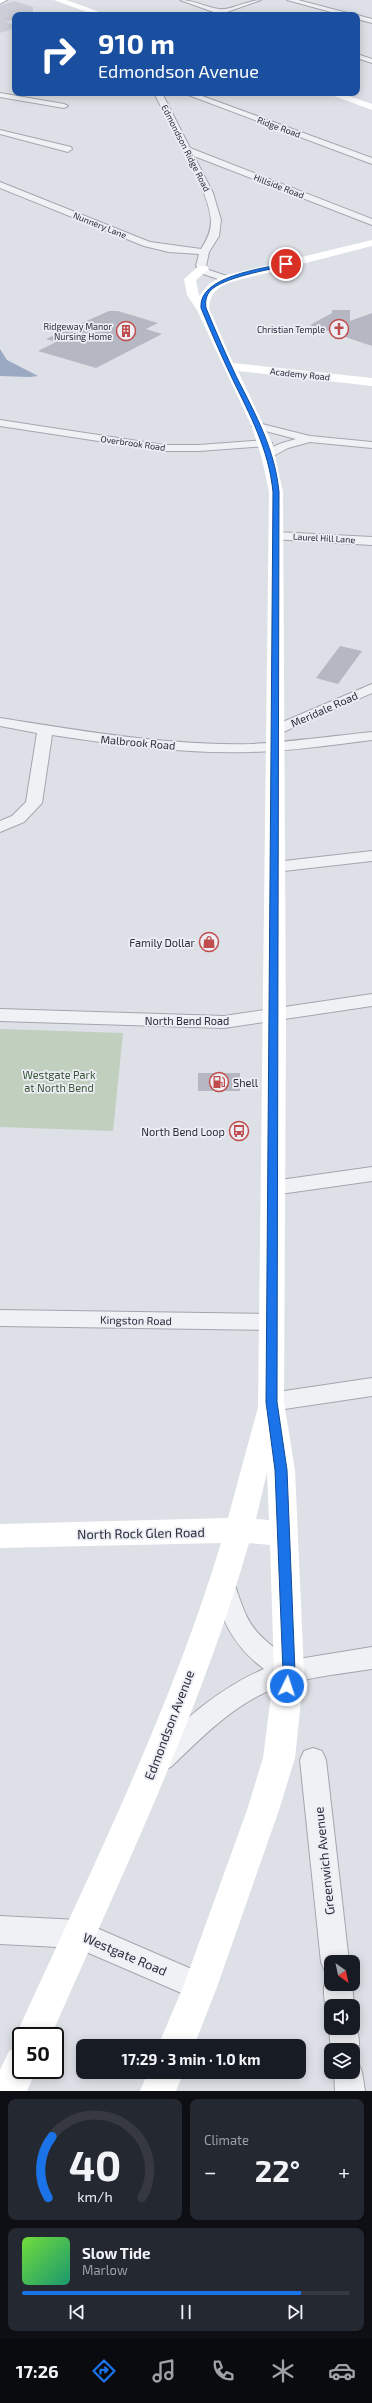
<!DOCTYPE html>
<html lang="en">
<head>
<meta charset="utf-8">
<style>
	:root { --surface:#171b24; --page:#242831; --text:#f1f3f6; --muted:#9ea1a6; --line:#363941; --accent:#1a73e8 }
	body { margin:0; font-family:"Exo 2",sans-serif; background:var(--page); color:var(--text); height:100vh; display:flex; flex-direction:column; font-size:15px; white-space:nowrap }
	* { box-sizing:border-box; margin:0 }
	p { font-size:13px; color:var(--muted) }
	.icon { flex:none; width:22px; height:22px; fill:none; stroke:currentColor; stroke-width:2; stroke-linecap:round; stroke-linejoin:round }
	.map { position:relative; height:2091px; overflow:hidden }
	.side { display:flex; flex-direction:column; gap:8px; padding:8px; background:#0d0f14; flex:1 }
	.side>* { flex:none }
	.guide { position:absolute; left:12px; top:12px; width:348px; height:84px; border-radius:8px; box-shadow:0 2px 10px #0003; background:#1a4fa0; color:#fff; overflow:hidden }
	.needle { width:26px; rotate:147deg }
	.buttons { position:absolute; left:324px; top:1955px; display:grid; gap:8px }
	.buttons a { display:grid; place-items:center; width:36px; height:36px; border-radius:8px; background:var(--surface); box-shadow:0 2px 10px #0003; font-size:20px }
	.speed { position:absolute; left:12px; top:2027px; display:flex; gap:8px; font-size:20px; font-weight:700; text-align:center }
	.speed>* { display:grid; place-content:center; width:52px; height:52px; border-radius:50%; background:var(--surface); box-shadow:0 2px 10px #0003; line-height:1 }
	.speed .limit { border:2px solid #111; border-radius:6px; background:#fff; color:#111 }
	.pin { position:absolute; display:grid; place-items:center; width:34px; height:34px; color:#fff; margin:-17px; border:2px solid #fff; border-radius:50%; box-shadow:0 1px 4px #0007 }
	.me { position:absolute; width:44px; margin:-22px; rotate:4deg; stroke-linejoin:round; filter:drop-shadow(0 0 3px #0008) }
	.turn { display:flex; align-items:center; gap:14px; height:84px; padding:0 20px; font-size:18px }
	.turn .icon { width:52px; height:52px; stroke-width:2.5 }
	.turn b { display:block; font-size:28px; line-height:34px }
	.big { font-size:30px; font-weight:700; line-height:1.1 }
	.side .widget { flex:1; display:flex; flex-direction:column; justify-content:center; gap:6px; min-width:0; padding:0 14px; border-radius:8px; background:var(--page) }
	.side .dial { align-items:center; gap:0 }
	.dial svg { height:104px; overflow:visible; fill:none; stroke:var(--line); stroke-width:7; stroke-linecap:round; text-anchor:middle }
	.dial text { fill:var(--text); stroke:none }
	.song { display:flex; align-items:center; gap:12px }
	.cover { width:48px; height:48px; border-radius:6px; background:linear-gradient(135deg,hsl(100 70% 55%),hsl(160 70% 35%)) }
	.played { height:4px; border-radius:2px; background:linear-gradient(90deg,var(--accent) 85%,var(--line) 85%) }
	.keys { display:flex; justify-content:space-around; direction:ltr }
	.heat { display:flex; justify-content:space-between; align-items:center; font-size:22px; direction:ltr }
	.side .tiles { flex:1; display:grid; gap:8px; grid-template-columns:1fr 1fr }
	.widget:last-child { grid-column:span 2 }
	.trip { position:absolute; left:76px; top:2039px; width:230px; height:40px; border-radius:8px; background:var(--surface); box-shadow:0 2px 10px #0003; font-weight:700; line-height:40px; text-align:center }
	.dock { display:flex; height:64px; justify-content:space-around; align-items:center; background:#090b0e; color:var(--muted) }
	.dock .icon { width:28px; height:28px }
	.dock .on { color:var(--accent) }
	.dock b { font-size:18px; color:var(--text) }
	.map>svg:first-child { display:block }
</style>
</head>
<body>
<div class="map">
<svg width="372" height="2091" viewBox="0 0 372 2091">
	<rect width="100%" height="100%" fill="#dde0e6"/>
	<path fill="#ccced7" d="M14 1 33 7V13L15 15V19L5 22 15 25V28L0 33V6Z"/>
	<path fill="#c1cfbf" d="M0 1029 123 1033 113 1131 0 1127Z"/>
	<path fill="#9ba9c3" d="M0 349 7 360 38 376 30 377 0 376Z"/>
	<g fill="#b5b8c2">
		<path d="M332 310H350V321L372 313V346L310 325 332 313Z"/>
		<path d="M109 311H118L158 323 146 329 162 334 96 368 38 351 56 342 46 339Z"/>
		<path d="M340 646 362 651 338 684 316 678Z"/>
		<rect x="198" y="1073" width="42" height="18"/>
	</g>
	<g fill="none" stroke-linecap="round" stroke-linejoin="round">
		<defs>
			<g id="street">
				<path d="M180 0C194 0 205 7 219 9 229 11 248 0 261 0L227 12 233 15H222Z"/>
				<path d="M287 0H298L355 15H342Z"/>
				<path d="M357 15 372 19V23L357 19Z"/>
				<path d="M357 54 372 59V63L357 58Z"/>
				<path d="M0 93 64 104 68 106 64 108 0 97Z"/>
				<path d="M154 93H162L190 148 372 219V225L194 156 213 193 221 220 219 236 209 252 206 266 209 270 230 277V281L227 282 203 274 196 266 199 254 169 252 144 246 0 188V182L150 242 201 249C207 240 211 232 211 221 211 193 168 121 154 93Z"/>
				<path d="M183 93H194L372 158V164Z"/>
				<path d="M0 130 71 147 72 149 68 152 0 134Z"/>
				<path d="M0 420 164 445H199L266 440 272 443 266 446 199 451H164L0 426Z"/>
				<path d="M258 423 310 436 372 442V448L310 442 288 448 270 458 264 454C271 445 286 442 296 439L254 428 252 426Z"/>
				<path d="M276 532 372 537V545L272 539 270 536 272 533Z"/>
				<path d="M372 684V693L281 733H271L269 730 271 727Z"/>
				<path d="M0 718C83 731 167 746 251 744 291 742 332 736 372 732V740C332 745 292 751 251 752 185 754 117 745 52 735L42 803 24 822 0 832V821L12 816 26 802 37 733 0 726Z"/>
				<path d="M372 851V861L275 872 269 870 267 867 269 864 275 862Z"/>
				<path d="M372 994V1006L224 1028 0 1021V1009L224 1016Z"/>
				<path d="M372 1167V1181L273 1195 266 1193 263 1188 266 1183 273 1181Z"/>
				<path d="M0 1310 272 1314 279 1316 282 1322 279 1328 272 1330 0 1326Z"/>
				<path d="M372 1378V1396L271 1411 263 1408 260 1402 263 1396 271 1393Z"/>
				<path d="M223 1573 231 1576C237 1589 240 1602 246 1615 255 1635 274 1648 292 1660L372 1647V1669C340 1674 306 1677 276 1688 235 1703 202 1737 171 1767L162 1770 153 1767 149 1758 153 1749C187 1718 221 1687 264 1669 232 1645 223 1621 211 1584L215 1576Z"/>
				<path d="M313 1748 322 1751 326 1760 349 1962H331V1984H352L354 2006 353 2009V2006H331V2016C323 2006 321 1983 329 1974L325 1972 321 1962 300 1760 304 1751Z"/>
				<path d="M0 1916 78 1920 210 1977 214 1987 210 1997 200 2001 77 1948 0 1944Z"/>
				<path d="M353 2018C359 2032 362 2047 355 2060L358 2062 362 2072 365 2091H335L334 2072H353V2050L331 2051 329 2028 331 2023V2028H353Z"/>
			</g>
			<path id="primary" d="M0 0H7L0 4Z"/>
		</defs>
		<use href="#street" stroke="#a3a6af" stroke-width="2"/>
		<use href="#primary" stroke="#9ea3b0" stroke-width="2"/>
		<use href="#street" fill="#f0f1f4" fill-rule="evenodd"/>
		<g fill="#fff" fill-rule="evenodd">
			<path d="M54 0H66L108 15H95Z"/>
			<path d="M326 93H340L372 104V110Z"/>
			<path d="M372 240V246L231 282C218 287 210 293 209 308L233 363 372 378V386L238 371 272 443 283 492 286 1028 284 1402 295 1470 304 1672 295 1758 279 1810 217 1987 194 2046H158L183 1987 247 1810 263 1758 274 1672 270 1545 249 1543C200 1714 122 1874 51 2036H21V2070H36L27 2091H0V2070L9 2051 20 2046 16 2036 21 2024C93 1866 171 1709 221 1543L0 1548V1524L228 1518 258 1407 269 492 262 459 252 427 197 310 187 295 184 279 199 266H207L209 269 196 280 199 296 209 284 223 276ZM267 1472 269 1520 256 1519Z"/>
			<path d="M148 2072H184L176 2091H140Z"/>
		</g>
		<use href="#primary" fill="#fff" fill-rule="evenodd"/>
	</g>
	<path fill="#1a73e8" stroke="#114b97" d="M286 263 288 265C269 270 223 277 210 291 206 296 205 302 206 308 216 332 226 355 237 378 256 415 275 450 279 492L277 1402 287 1470 295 1672 292 1691 287 1692 283 1691 281 1686 283 1672 275 1470 266 1402 273 492C269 450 250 415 232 378 221 355 211 332 201 308 198 276 262 269 286 263Z"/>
	<defs>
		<symbol id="church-ring" viewBox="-11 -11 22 22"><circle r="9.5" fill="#eceef4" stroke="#c14c4d" stroke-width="1.5"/><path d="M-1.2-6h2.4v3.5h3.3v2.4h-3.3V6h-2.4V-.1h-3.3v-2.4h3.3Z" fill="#c14c4d"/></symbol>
		<symbol id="building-ring" viewBox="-11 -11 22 22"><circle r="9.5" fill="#eceef4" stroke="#c14c4d" stroke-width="1.5"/><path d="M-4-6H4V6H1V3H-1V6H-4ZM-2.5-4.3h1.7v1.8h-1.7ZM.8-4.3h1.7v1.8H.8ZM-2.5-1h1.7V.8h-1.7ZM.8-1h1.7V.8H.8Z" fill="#c14c4d"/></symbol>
		<symbol id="shop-ring" viewBox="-11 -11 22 22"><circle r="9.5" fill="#eceef4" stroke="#c14c4d" stroke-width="1.5"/><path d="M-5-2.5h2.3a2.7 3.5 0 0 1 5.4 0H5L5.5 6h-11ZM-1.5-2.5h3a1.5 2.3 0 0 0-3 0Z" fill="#c14c4d"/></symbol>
		<symbol id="fuel-ring" viewBox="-11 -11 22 22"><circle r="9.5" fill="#eceef4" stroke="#c14c4d" stroke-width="1.5"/><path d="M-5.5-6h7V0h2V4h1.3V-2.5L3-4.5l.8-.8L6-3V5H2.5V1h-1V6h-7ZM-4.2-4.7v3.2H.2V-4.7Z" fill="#c14c4d"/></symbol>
		<symbol id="bus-ring" viewBox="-11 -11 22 22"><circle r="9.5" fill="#eceef4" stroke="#c14c4d" stroke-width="1.5"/><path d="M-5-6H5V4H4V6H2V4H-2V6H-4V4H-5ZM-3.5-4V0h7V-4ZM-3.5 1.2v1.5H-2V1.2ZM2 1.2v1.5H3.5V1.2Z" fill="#c14c4d"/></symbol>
	</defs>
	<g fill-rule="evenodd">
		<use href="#church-ring" x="328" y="318" width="22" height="22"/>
		<use href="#building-ring" x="115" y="320" width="22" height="22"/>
		<use href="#shop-ring" x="198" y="931" width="22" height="22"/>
		<use href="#fuel-ring" x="208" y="1071" width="22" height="22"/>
		<use href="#bus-ring" x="228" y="1120" width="22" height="22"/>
	</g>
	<g text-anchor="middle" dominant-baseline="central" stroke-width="3.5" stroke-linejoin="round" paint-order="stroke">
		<g font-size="9" fill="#282c3b" stroke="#eceef4">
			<text transform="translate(279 127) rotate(20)">Ridge Road</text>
			<text transform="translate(186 148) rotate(63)">Edmondson Ridge Road</text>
			<text transform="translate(279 186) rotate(21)">Hillside Road</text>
			<text transform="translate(100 225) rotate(22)">Nunnery Lane</text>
			<text transform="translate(300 374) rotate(6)">Academy Road</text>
			<text transform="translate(133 443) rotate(8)">Overbrook Road</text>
			<text transform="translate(324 538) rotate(3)">Laurel Hill Lane</text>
		</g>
		<g font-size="9" fill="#282c3b" stroke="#eceef4" text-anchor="end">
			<text x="112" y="326">Ridgeway Manor<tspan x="112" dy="10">Nursing Home</tspan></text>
			<text x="325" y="329">Christian Temple</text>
		</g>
		<g font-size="11" fill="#282c3b" stroke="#eceef4">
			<text transform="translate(324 709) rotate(-24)">Meridale Road</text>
			<text transform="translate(138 742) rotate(5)">Malbrook Road</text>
			<text x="187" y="1020">North Bend Road</text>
			<text transform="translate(136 1320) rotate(1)">Kingston Road</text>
		</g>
		<g font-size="11" fill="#282c3b" stroke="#eceef4" text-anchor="end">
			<text x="195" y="942">Family Dollar</text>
			<text x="233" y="1082" text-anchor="start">Shell</text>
			<text x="225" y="1131">North Bend Loop</text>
		</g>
		<g font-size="11" fill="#385537" stroke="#eceef4">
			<text x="59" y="1074">Westgate Park<tspan x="59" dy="13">at North Bend</tspan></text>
		</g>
		<g font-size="13" fill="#282c3b" stroke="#eceef4">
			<text transform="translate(141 1533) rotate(-1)">North Rock Glen Road</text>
			<text transform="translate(169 1725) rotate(-69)">Edmondson Avenue</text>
			<text transform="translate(324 1861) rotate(-96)">Greenwich Avenue</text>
			<text transform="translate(125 1954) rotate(23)">Westgate Road</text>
		</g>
	</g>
</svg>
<div class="buttons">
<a><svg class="needle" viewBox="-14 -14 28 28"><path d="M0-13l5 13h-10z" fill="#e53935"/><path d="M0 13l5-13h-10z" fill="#9ea1a6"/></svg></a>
<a><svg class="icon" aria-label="sound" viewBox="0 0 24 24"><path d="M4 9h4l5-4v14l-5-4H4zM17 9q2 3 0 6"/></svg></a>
<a><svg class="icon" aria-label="layers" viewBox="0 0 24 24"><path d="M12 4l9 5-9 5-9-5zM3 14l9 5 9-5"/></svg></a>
</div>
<div class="speed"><div class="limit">50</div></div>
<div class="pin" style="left:286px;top:264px;background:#d93025"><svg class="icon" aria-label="arrive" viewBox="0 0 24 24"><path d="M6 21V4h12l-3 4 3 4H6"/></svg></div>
<svg class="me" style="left:287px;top:1686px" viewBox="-20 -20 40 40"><circle r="17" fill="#1a73e8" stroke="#fff" stroke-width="3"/><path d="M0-11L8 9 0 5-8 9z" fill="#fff"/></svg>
<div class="trip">17:29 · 3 min · 1.0 km</div>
<div class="guide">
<div class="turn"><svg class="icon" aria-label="right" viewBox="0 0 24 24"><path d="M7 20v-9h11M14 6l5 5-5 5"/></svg><div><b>910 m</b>Edmondson Avenue</div></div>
</div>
</div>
<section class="side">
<div class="tiles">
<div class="widget dial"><svg viewBox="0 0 100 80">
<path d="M14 69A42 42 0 1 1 86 69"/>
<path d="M14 69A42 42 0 0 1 17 22" stroke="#1a73e8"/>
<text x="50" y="56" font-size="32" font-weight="700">40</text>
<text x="50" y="72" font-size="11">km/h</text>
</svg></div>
<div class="widget"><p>Climate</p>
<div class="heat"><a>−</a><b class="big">22°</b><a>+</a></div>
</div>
<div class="widget">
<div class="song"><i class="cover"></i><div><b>Slow Tide</b><p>Marlow</p></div></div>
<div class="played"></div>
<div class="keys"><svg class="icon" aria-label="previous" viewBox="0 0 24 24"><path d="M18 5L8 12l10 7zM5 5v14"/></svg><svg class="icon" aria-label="pause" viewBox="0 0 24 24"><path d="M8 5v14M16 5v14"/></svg><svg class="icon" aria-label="next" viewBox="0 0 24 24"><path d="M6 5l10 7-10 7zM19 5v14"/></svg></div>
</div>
</div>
</section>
<nav class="dock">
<b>17:26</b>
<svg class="icon on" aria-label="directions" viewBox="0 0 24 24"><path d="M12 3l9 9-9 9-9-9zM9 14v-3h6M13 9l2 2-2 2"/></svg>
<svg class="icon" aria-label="music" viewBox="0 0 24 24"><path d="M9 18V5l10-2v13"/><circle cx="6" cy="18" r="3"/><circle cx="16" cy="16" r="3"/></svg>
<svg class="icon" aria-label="phone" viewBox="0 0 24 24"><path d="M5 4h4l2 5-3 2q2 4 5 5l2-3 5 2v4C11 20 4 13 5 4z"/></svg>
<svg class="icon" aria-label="climate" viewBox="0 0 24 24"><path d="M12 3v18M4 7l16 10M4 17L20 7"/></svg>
<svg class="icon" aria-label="car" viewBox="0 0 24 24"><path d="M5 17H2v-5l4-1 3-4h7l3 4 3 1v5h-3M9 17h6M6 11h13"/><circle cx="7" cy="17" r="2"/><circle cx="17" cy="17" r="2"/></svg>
</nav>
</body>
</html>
